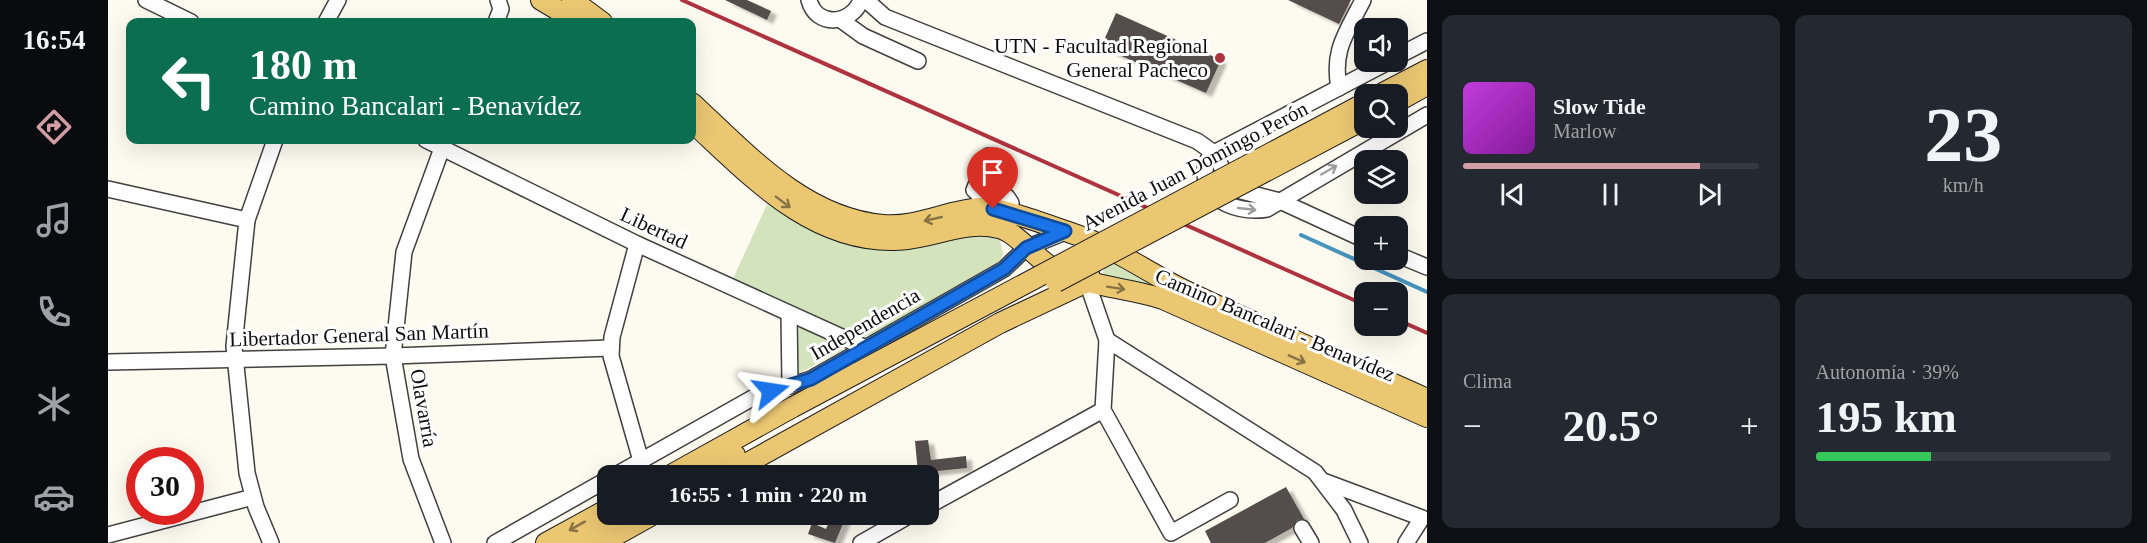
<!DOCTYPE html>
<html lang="es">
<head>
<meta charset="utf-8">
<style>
	:root { --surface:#171b24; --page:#242831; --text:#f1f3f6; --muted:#9ea1a6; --line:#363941; --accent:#d39da4 }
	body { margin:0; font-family:Georgia,serif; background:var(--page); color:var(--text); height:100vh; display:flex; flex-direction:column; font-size:22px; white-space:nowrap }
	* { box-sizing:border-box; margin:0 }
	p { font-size:20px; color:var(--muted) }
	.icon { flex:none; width:33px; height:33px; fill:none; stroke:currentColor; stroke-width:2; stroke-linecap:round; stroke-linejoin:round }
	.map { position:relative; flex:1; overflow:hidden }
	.side { display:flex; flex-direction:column; gap:15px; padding:15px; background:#0d0f14; width:720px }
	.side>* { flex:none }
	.guide { position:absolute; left:18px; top:18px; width:570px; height:126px; border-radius:12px; box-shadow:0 6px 24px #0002; background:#0b6e4f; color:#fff; overflow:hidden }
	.fabs { position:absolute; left:1246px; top:18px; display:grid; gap:12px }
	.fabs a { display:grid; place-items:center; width:54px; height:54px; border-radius:12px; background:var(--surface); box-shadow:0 6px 24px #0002; font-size:30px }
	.speed { position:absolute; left:18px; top:447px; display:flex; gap:12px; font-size:30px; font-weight:700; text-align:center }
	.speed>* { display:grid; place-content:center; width:78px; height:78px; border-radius:50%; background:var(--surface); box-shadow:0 6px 24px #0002; line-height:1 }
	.speed .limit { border:9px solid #d22; background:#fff; color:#111 }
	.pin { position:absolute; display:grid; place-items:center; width:51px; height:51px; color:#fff; margin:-62px -26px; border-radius:50% 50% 50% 0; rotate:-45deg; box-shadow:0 0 6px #0007 }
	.pin .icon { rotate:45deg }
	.me { position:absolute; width:66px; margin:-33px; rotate:75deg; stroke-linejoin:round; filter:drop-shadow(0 0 4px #0008) }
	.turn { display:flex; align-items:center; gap:21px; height:126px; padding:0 24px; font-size:27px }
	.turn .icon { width:78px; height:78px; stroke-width:2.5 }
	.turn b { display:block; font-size:42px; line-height:51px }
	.big { font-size:45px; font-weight:700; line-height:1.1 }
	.side .card { flex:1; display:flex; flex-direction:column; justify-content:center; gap:9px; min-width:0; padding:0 21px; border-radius:12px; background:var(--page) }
	.side .dial { align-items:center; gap:0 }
	.dial b { font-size:78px; line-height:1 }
	.song { display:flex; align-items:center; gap:18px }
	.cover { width:72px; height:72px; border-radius:9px; background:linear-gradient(135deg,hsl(290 70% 55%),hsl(290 70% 35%)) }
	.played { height:6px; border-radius:3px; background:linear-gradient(90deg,var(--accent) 80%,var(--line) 80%) }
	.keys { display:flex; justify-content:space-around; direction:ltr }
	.heat { display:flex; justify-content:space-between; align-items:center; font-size:33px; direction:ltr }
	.charge { height:9px; border-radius:4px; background:linear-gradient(90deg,#34c759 39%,var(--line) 0) }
	.side .tiles { flex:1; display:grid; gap:15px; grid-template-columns:repeat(2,1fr) }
	.trip { position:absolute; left:489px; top:465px; width:342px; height:60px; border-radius:12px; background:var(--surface); box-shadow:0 6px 24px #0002; font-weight:700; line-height:60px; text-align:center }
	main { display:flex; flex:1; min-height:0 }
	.tabs { display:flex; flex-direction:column; width:108px; justify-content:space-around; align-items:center; background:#090b0e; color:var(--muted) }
	.tabs .icon { width:42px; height:42px }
	.tabs .current { color:var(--accent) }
	.tabs b { font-size:27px; color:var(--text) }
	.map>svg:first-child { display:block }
</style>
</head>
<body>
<main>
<nav class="tabs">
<b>16:54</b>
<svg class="icon current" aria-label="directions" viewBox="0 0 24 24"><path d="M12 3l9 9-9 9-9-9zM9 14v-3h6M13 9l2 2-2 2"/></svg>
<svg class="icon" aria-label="music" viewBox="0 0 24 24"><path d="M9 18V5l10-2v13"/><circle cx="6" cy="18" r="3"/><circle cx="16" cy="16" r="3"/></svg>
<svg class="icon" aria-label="phone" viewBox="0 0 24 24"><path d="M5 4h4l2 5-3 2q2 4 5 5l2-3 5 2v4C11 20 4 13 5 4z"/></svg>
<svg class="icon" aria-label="climate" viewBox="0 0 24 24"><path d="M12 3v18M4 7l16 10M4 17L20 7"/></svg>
<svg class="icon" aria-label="car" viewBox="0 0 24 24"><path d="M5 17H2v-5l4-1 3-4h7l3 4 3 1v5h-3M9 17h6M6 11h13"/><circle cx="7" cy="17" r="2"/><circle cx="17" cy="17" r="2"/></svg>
</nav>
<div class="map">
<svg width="1319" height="543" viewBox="0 0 1319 543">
	<defs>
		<filter id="shadow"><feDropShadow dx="6" dy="4" stdDeviation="1.5" flood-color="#0004"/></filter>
	</defs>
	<rect width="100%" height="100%" fill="#fdfaef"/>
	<g fill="#d3e4bc">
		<path d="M661 200 852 237 886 236 892 240 895 254 891 261 765 335 750 338 624 281Z"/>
		<path d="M1000 259 1075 296 1024 281 999 278 995 272Z"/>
		<path d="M693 326 734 344 735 350 691 373 689 371 687 333Z"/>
	</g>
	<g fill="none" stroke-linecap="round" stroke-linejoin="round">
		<path stroke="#4795bf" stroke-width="4" d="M1193 235 1319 292"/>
	</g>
	<g fill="#554e4b" filter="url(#shadow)">
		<path d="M617 0H639L663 11 659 20Z"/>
		<path d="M1180 0H1243L1231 24Z"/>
		<path d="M1008 13 1113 60 1098 93 993 47Z"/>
		<path d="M820 440 823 460 858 456 859 468 810 473 807 441Z"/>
		<path d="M1178 487 1196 519 1189 520 1184 528 1157 543H1103L1097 531Z"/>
		<path d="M724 514H739L727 543 700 534 704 523 718 529Z"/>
	</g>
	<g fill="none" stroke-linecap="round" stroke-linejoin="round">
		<defs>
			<g id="minor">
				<path d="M38 0 83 22"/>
				<path d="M701 0C708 28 744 25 753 0"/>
				<path d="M758 0 777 17 1089 141 1106 153 1122 183 1133 191 1172 201 1257 240"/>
				<path d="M733 20 755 36 810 61"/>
				<path d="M218 22 230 0"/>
				<path d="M388 22 393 9 390 0"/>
				<path d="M1290 56 1319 41"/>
				<path d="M1280 62 1106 153C1099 159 1097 164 1097 173 1097 204 1135 213 1159 209L1319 115"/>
				<path d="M1231 88C1224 50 1238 34 1255 0"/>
				<path d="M318 140 529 244 758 348"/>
				<path d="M880 156 866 190 872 196 899 197 903 203V214"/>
				<path d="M0 189 139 220"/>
				<path d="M529 244 504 337 503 356 533 461"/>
				<path d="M1290 255 1319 267"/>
				<path d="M979 282 999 340 1207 472 1236 510 1252 543"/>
				<path d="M681 314 682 386"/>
				<path d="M999 340 995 410 1063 533 1122 500"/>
				<path d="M0 362 285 356 502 348"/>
				<path d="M506 476 648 396 703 379 896 269 918 248 957 232"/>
				<path d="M1215 481 1314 518 1298 543"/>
				<path d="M820 506 995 410"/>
				<path d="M1194 528 1203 543"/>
				<path d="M0 535 145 497"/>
				<path d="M163 543 148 507 139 473 126 346 139 220 167 140"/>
				<path d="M335 543 303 459 285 356 296 252 337 140"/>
				<path d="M387 543 500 479"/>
				<path d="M753 543 804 514"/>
			</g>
			<g id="major">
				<path d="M433 0 470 22"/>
				<path d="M464 0 494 22"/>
				<path d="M1273 94 1319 70"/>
				<path d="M1290 101 1319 85"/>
				<path d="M584 103C639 154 696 218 775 225 809 228 840 210 873 208 895 207 947 228 969 235 1007 248 1042 274 1078 291 1158 329 1239 363 1319 399"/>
				<path d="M584 122C642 175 702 242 787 240 822 240 856 219 891 228 912 234 928 261 953 273 986 287 1021 288 1055 299L1319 417"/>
				<path d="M561 476 685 407"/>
				<path d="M590 476 627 455"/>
				<path d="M616 476 892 323 979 282 982 277"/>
				<path d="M438 543 500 509"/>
				<path d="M469 543 506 522"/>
				<path d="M494 543 546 514"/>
			</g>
		</defs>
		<use href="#minor" stroke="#404040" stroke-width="18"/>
		<use href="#major" stroke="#1e1e1e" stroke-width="22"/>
		<use href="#minor" stroke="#fff" stroke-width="15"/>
		<use href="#major" stroke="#ebc772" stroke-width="20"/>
		<g stroke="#af333f" stroke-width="4">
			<path d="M574 0 1257 305"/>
			<path d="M1290 320 1319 333"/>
		</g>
		<defs>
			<g id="major-bridge">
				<path d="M948 282 1257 119"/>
				<path d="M685 407 1257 103"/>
			</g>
		</defs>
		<use href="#major-bridge" stroke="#1e1e1e" stroke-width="22" stroke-linecap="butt"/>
		<use href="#major-bridge" stroke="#ebc772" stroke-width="20"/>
	</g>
	<defs><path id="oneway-shaft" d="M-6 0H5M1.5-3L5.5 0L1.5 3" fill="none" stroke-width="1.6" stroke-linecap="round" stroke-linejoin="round" transform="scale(1.5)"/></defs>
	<g stroke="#9e9e9e">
		<use href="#oneway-shaft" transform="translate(1221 170) rotate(-30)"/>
		<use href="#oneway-shaft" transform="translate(1139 209) rotate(6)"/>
	</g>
	<g stroke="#877345">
		<use href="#oneway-shaft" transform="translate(675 202) rotate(37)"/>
		<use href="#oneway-shaft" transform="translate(825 219) rotate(167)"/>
		<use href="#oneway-shaft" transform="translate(1008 288) rotate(9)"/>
		<use href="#oneway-shaft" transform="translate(1189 359) rotate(24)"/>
		<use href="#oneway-shaft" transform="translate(469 526) rotate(151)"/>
	</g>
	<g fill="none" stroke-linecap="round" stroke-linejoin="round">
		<defs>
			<path id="route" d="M663 391 703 379 896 269 918 248 957 231 885 209"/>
		</defs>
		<use href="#route" stroke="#114b97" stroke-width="15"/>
		<use href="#route" stroke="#1a73e8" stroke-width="10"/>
	</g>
	<circle fill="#af333f" stroke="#fff" stroke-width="2" cx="1112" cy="58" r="6"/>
	<g text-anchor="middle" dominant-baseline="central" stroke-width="6" stroke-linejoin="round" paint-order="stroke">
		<g font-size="21" fill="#0d0d0d" stroke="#fff" text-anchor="end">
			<text x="1100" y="46">UTN - Facultad Regional<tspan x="1100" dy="24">General Pacheco</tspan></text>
		</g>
		<g font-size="21" fill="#0d0d0d" stroke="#fff">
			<text transform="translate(1087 166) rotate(-28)">Avenida Juan Domingo Perón</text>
			<text transform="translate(546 228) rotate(25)">Libertad</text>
			<text transform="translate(757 324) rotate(-30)">Independencia</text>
			<text transform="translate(1167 325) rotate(23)">Camino Bancalari - Benavídez</text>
			<text transform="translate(251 335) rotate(-2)">Libertador General San Martín</text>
			<text transform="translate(316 408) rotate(80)">Olavarría</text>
		</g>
	</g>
</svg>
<div class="fabs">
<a><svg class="icon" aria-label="sound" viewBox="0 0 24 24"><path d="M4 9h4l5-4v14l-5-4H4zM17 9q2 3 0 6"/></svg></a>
<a><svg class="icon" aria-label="search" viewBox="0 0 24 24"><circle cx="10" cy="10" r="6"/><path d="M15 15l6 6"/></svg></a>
<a><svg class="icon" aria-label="layers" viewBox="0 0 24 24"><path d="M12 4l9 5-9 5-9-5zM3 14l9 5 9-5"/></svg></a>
<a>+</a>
<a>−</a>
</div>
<div class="speed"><div class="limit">30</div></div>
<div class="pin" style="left:885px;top:209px;background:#d93025"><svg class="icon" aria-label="arrive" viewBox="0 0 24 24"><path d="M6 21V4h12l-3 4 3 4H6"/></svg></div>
<svg class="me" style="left:663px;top:391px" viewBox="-20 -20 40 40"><path d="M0-17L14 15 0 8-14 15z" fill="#1a73e8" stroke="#fff" stroke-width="4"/></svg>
<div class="trip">16:55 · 1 min · 220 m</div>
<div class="guide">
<div class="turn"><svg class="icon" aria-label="left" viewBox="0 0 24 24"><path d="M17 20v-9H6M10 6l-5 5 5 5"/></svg><div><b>180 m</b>Camino Bancalari - Benavídez</div></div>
</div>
</div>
<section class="side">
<div class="tiles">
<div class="card">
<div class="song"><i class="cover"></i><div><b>Slow Tide</b><p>Marlow</p></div></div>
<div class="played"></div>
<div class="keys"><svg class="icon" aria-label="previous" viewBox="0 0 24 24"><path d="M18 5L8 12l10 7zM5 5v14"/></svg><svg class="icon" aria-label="pause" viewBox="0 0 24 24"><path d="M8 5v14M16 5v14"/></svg><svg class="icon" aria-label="next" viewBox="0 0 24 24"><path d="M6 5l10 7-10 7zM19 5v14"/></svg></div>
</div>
<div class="card dial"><b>23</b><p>km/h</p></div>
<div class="card"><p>Clima</p>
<div class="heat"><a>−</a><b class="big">20.5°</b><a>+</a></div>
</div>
<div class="card"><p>Autonomía · 39%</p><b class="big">195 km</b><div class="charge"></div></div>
</div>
</section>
</main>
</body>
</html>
